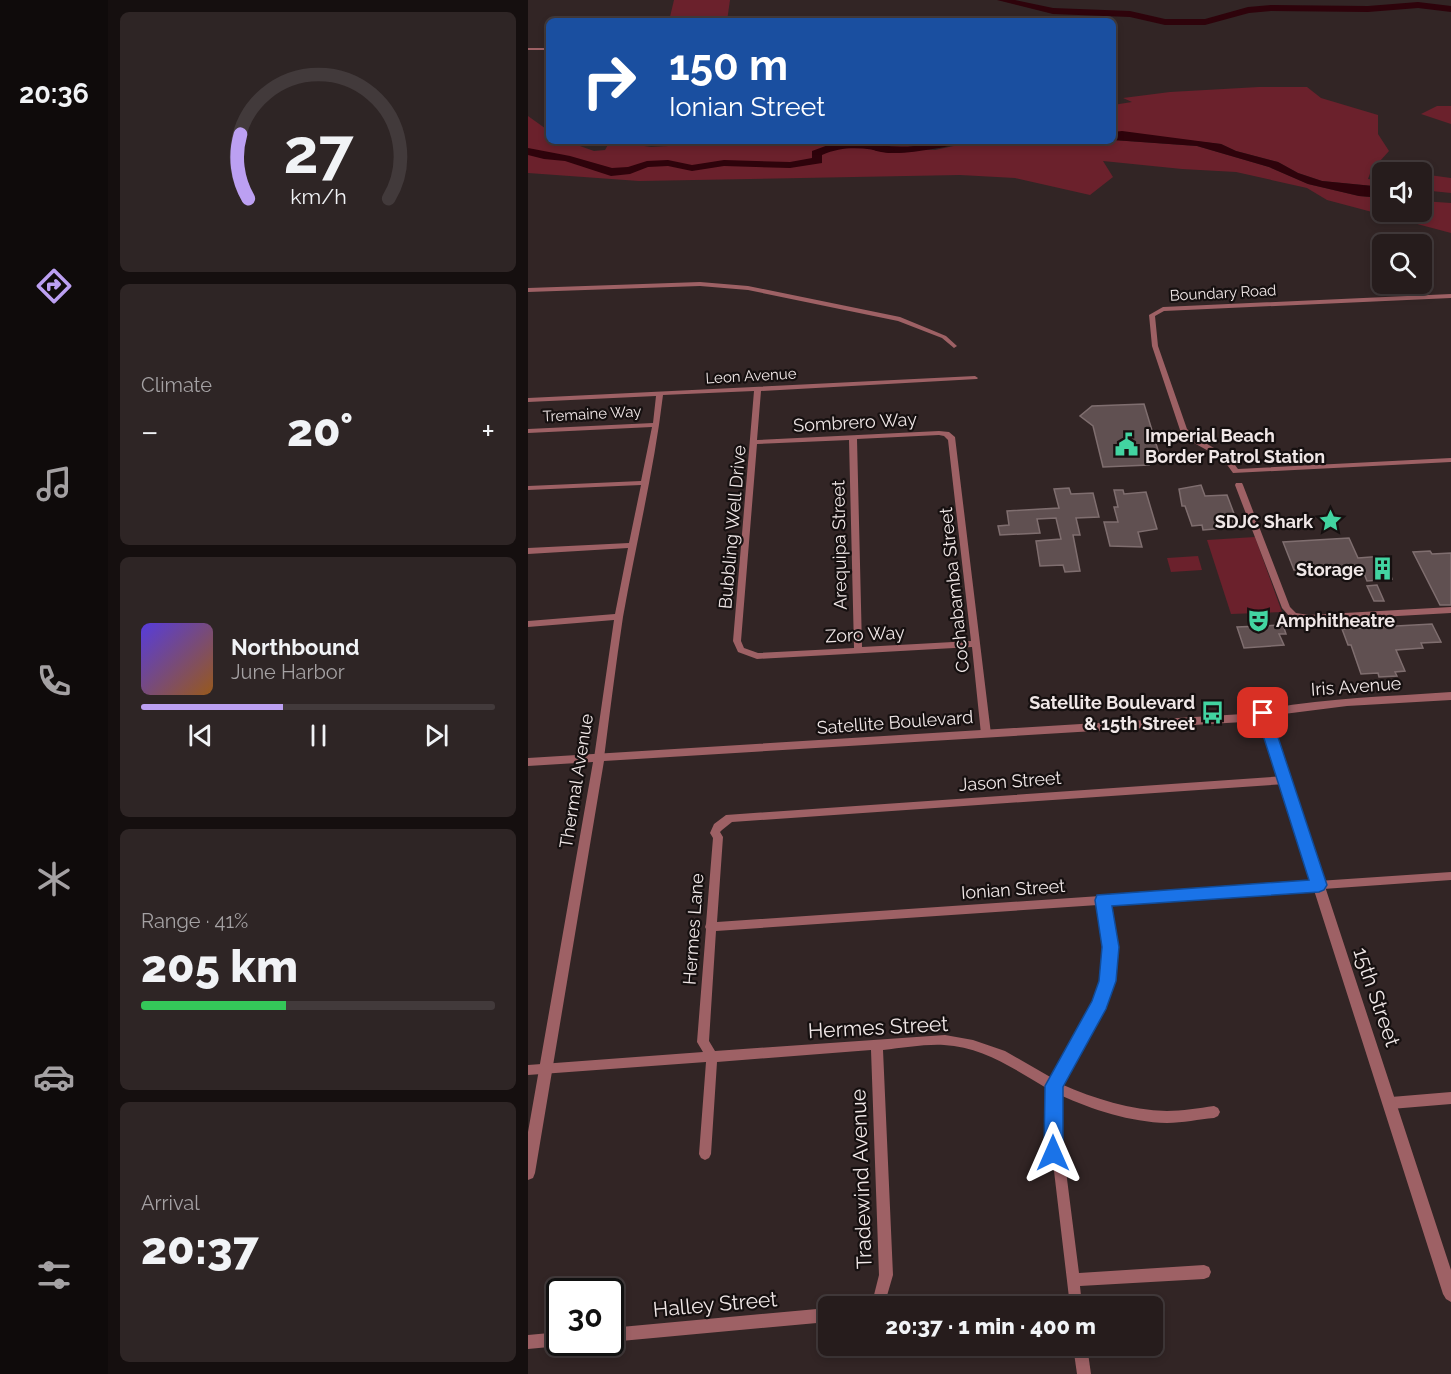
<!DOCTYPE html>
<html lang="en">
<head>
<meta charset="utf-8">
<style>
	:root { --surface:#261c1c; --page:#2e2525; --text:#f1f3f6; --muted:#a4a1a3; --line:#423a3b; --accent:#bca0f2 }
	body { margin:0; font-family:Raleway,sans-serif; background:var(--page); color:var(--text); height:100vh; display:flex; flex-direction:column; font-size:22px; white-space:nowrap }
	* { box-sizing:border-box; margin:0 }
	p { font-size:20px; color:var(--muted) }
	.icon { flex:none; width:33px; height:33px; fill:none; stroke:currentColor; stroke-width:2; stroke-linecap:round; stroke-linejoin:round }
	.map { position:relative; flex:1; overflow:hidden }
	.details { display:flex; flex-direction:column; gap:12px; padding:12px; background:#150f0f; width:420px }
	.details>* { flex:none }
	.hud { position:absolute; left:18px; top:18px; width:570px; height:126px; border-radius:9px; box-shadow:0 3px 9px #0003,0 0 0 2px var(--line); background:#1a4fa0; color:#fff; overflow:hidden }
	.tools { position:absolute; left:844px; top:162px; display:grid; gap:12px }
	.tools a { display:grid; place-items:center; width:60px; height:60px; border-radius:9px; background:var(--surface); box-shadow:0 3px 9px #0003,0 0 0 2px var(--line); font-size:30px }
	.speed { position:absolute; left:18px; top:1278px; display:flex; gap:12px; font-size:30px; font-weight:700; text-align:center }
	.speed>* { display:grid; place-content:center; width:78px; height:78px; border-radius:50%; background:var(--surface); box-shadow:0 3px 9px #0003,0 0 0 2px var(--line); line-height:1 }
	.speed .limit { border:3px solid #111; border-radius:9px; background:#fff; color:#111 }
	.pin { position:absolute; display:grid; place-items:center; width:51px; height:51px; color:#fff; margin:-26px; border-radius:12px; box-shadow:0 3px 9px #0006 }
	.me { position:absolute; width:66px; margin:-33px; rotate:0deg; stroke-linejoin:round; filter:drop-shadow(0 0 4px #0008) }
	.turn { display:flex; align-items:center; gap:21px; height:126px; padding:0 24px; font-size:27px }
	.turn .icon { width:78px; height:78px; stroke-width:2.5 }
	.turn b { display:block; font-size:42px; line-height:51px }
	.big { font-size:45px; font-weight:800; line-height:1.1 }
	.details .widget { flex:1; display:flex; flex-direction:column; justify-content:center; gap:9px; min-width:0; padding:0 21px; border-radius:9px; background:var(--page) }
	.details .dial { align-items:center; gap:0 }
	.dial svg { height:156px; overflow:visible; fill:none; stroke:var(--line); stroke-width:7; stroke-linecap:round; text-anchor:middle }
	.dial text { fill:var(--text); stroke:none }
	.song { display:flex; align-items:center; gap:18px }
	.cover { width:72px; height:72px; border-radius:9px; background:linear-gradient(135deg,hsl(250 70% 55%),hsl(30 70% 35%)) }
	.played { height:6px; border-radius:3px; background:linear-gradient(90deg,var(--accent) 40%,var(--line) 40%) }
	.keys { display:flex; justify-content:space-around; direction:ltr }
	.heat { display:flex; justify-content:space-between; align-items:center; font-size:33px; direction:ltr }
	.charge { height:9px; border-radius:4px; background:linear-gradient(90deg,#34c759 41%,var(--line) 0) }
	.trip { position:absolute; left:290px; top:1296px; width:345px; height:60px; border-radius:9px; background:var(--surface); box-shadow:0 3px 9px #0003,0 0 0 2px var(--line); font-weight:800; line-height:60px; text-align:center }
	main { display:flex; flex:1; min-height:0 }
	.tabs { display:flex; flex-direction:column; width:108px; justify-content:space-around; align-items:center; background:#0f0b0b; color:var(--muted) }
	.tabs .icon { width:42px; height:42px }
	.tabs .selected { color:var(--accent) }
	.tabs b { font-size:27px; color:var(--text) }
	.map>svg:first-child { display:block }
</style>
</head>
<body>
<main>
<nav class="tabs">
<b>20:36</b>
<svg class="icon selected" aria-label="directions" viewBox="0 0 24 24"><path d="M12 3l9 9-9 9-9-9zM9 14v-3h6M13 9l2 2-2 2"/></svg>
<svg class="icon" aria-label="music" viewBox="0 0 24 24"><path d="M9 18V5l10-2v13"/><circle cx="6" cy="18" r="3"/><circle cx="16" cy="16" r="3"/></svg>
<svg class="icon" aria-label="phone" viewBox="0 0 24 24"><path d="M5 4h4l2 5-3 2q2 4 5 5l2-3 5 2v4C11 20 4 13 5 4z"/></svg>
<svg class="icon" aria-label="climate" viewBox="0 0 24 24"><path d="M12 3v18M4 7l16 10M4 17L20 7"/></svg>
<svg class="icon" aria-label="car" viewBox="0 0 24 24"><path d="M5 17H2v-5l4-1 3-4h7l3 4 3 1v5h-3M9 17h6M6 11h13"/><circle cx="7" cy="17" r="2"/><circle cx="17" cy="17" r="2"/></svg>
<svg class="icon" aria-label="filters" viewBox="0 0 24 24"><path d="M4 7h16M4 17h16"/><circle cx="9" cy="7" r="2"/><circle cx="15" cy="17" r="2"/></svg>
</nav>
<section class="details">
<div class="widget dial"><svg viewBox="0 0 100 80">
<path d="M14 69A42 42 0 1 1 86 69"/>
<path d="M14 69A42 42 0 0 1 10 36" stroke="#bca0f2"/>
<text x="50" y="56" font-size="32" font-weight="700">27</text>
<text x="50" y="72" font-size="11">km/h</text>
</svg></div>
<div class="widget"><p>Climate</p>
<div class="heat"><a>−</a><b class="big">20°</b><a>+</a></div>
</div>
<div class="widget">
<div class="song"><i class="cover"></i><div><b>Northbound</b><p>June Harbor</p></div></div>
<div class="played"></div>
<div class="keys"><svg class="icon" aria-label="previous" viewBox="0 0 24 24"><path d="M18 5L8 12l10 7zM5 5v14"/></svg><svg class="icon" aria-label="pause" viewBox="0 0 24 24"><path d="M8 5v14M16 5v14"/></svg><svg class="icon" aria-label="next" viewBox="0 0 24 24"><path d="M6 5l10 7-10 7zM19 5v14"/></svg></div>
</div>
<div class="widget"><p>Range · 41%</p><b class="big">205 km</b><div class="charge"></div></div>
<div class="widget"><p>Arrival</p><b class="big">20:37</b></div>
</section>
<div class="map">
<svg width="923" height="1374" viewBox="0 0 923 1374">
	<rect width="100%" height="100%" fill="#322525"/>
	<g fill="#6b212c">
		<path d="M146 0H202L199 21H141Z"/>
		<path d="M731 87H779L793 98 850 115V134L861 151 843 171 840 179 855 181V187L794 181 770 173 750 162 708 151 693 144 585 132V105L604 102 595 98 642 92Z"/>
		<path d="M909 106H923V124L893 114Z"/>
		<path d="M0 116 21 131V141H38L66 151 77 150 82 141 123 147 226 141H428C394 147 369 150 336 143L338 147 407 150 435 144 585 140 669 146 741 167 780 184 831 196 855 198V212H894V201L923 203V233L799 200 779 188 708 172 654 169 575 161 585 177 562 195 487 178 432 175 111 181 0 173Z"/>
		<path d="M894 174 923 178V193L894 190Z"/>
		<path d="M727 537 754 612 703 614 679 540Z"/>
		<path d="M670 556 674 570 643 572 639 558Z"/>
	</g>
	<g fill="#2e030b">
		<path d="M594 131 693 144 708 151 750 162 770 173 794 181 855 187V198L831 196 780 184 741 167 669 146 585 140V132Z"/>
		<path d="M428 141H512C487 143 462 142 438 144 415 145 350 165 335 142 367 150 395 146 428 141Z"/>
	</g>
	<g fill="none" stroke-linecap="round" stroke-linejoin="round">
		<g fill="#2e030b" fill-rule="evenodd">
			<path d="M469 0H487L525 8 602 11 637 19H677L720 7 743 5 840 6 890 2 923 6V12L890 8 840 12 743 11 721 13 677 25H637L602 17 525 14Z"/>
			<path d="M331 141 365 148 367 150 361 153C338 148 317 145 294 155V163L262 168 196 166 164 171 140 166 120 167 102 174 83 176 37 161 16 159 0 155V148L42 156 84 168 100 167 119 161 140 160 164 165 196 160 262 162 284 158V151L303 144Z"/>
		</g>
	</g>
	<g fill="#605051" stroke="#7f6e6f" stroke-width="1.5">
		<path d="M616 404 633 460 620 461 621 465 575 467 565 426 552 416 564 406Z"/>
		<path d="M673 485 677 496 699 495 711 527 675 530 674 525 664 526 657 506H654L651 489Z"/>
		<path d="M541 488 543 494 565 493 571 517 548 518 552 535H545L552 571 537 572 535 565 512 566 508 541 533 539 528 518 509 519 512 533 472 535 470 526 481 525 479 511 531 508 526 489Z"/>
		<path d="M586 490H595L596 494 618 492 629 529 610 532 614 547 582 546 576 522H590L586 507H590Z"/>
		<path d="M821 538 830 558 856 556 864 579 839 581 833 566 766 570 755 542Z"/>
		<path d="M902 551 904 554 923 553V605H912L885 552Z"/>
		<path d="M849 585 856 601H846L839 586Z"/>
		<path d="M904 624 913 642 893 643 895 648 868 650 877 671 867 672 869 676 851 677 850 673 833 674 823 645H820L814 629Z"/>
		<path d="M755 625 758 634H751L756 645 716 648 709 627Z"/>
	</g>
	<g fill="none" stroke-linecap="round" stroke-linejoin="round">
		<g fill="#9e6165" fill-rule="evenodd">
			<rect x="0" y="48" width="21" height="2"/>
			<path d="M172 282 220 286 372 317 418 336 429 346 426 348 414 338 370 321 220 290 172 286 0 292V288Z"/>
			<path d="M923 294V298L636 311 627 316 630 346 659 429 672 440 700 456 710 469 923 458V462L705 473 695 459 666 443 652 430 624 346 621 315 635 307Z"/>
			<path d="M447 376 450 378 449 379 233 391 229 440 411 431 421 432 427 437 463 734 461 736H455L453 734 444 647 229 659 210 652 205 641 226 391 135 395C126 471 108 543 95 617 88 663 82 711 76 758L74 761H68L66 758 86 620 0 627V621L87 614 100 548 0 554V548L101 543 113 485 0 490V486L113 481 124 427 0 433V429L125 423 128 396 0 402V398ZM411 435 416 436 420 440 443 641 334 647 329 439ZM321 440 326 648 230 653 216 648 213 641 229 444Z"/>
			<path d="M708 483H714L715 485 762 607 768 613 781 615 923 607V613L781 621 762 617 754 608 707 485Z"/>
			<path d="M757 776 760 777 762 780 760 783 757 784 204 822 194 830 192 832 195 837 189 922 923 872V880L581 904 587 947 586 981 575 1006 533 1084C567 1099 602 1110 639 1111 654 1111 671 1108 686 1106L690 1108 692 1112 690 1116 686 1118C671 1119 655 1123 639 1123 602 1122 565 1110 532 1095L531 1153 538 1171 551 1273 676 1265 681 1267 683 1272 681 1277 676 1279 552 1286 554 1306H542L526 1171 519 1153 520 1089C488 1070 455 1047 416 1045 396 1044 375 1048 355 1050L365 1275 356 1306H337L339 1301 345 1299 351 1275 343 1050 189 1062 183 1154 181 1158 177 1160 173 1158 171 1154 178 1062 0 1075V1065L175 1052 169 1042 178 929 177 927 178 924 185 838 182 833 186 824 198 815ZM570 905 577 947 574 981 566 1001 524 1078 477 1051 445 1040 417 1035 187 1051 181 1041 188 931Z"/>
			<path d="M923 1092V1104L863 1109 859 1107 857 1103 859 1099 863 1097Z"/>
			<path d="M300 1308V1322L82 1342V1328Z"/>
			<path d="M32 1332V1342H37V1344L32 1346 0 1349V1335Z"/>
			<path d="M545 1346H559L563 1374H549Z"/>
		</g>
		<path fill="#9e6165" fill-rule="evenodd" d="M923 692V700L819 706 741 716 923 1270V1302L918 1299 915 1294 731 718 715 722 76 761 7 1173 5 1178 0 1180V1132L65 762 0 766V758L715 714C783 698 853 697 923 692Z"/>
	</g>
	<path fill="#1a73e8" stroke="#114b97" stroke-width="1.5" d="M735 708 742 713 799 885 796 890 791 892 584 906 591 947 588 981 578 1009 535 1087V1153L532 1159 525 1162 519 1159 516 1153 517 1086 564 1001 571 981 574 947 567 900 569 895 781 880 728 713Z"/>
	<defs>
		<symbol id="civic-bare" viewBox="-9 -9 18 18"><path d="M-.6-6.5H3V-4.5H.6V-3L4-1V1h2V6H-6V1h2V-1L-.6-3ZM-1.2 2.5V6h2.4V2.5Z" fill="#42d4a1" stroke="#161010" stroke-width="2.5" paint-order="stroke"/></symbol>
		<symbol id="sight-bare" viewBox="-9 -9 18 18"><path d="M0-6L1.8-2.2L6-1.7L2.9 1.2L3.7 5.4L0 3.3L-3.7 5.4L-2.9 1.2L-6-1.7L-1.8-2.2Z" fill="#42d4a1" stroke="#161010" stroke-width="2.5" paint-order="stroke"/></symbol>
		<symbol id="building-bare" viewBox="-9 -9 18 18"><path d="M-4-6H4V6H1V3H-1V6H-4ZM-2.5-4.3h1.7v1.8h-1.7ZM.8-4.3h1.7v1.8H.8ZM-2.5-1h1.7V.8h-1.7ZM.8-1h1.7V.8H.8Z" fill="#42d4a1" stroke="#161010" stroke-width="2.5" paint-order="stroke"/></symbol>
		<symbol id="theatre-bare" viewBox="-9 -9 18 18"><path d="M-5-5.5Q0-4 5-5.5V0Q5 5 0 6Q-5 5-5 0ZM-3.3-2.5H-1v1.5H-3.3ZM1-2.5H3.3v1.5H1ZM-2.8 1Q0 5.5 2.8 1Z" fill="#42d4a1" stroke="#161010" stroke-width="2.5" paint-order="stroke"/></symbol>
		<symbol id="bus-bare" viewBox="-9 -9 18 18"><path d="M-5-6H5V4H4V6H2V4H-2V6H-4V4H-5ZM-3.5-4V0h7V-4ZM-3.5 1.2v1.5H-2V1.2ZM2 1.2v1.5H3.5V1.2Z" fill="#42d4a1" stroke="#161010" stroke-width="2.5" paint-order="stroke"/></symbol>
	</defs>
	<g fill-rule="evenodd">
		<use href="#civic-bare" x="582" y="428" width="33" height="33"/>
		<use href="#sight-bare" x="786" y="504" width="33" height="33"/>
		<use href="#building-bare" x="838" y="552" width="33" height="33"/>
		<use href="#theatre-bare" x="714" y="604" width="33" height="33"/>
		<use href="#bus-bare" x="668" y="696" width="33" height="33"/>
	</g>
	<g text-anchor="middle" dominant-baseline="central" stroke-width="4.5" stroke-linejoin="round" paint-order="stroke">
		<g font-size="15" fill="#f0e7e7" stroke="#161010">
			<text transform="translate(695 293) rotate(-3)">Boundary Road</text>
			<text transform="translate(223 376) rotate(-3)">Leon Avenue</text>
			<text transform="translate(64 414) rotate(-3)">Tremaine Way</text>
		</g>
		<g font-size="18" fill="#f0e7e7" stroke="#161010">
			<text transform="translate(327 422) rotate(-3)">Sombrero Way</text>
			<text transform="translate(204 527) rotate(-85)">Bubbling Well Drive</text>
			<text transform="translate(311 545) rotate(-91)">Arequipa Street</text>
			<text transform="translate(426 590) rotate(-96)">Cochabamba Street</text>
			<text transform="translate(337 634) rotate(-3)">Zoro Way</text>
			<text transform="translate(828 686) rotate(-4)">Iris Avenue</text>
			<text transform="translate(367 722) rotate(-4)">Satellite Boulevard</text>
			<text transform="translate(48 781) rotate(-81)">Thermal Avenue</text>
			<text transform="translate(482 781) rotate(-4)">Jason Street</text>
			<text transform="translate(485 889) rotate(-4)">Ionian Street</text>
			<text transform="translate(165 929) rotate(-86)">Hermes Lane</text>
		</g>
		<g font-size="18" font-weight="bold" fill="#f0e7e7" stroke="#161010" text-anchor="end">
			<text x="617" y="435" text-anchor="start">Imperial Beach<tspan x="617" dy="21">Border Patrol Station</tspan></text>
			<text x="785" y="521">SDJC Shark</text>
			<text x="836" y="569">Storage</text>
			<text x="748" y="620" text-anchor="start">Amphitheatre</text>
			<text x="667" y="702">Satellite Boulevard<tspan x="667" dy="21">&amp; 15th Street</tspan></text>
		</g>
		<g font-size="21" fill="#f0e7e7" stroke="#161010">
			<text transform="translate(849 997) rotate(71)">15th Street</text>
			<text transform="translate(350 1027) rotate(-3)">Hermes Street</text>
			<text transform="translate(333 1179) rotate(-92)">Tradewind Avenue</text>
			<text transform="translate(187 1304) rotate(-5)">Halley Street</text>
		</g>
	</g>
</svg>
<div class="tools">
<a><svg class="icon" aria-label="sound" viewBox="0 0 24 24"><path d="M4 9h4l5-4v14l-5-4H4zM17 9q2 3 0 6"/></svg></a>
<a><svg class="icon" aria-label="search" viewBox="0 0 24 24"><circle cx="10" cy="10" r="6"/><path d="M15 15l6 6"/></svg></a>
</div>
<div class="speed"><div class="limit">30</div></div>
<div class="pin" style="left:735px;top:713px;background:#d93025"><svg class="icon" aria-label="arrive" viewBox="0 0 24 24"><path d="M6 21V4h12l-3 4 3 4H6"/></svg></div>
<svg class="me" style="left:525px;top:1153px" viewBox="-20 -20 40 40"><path d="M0-17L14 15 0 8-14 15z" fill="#1a73e8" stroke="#fff" stroke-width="4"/></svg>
<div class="trip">20:37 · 1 min · 400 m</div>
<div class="hud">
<div class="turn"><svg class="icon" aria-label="right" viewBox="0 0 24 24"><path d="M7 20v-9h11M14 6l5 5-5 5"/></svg><div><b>150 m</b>Ionian Street</div></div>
</div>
</div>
</main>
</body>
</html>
